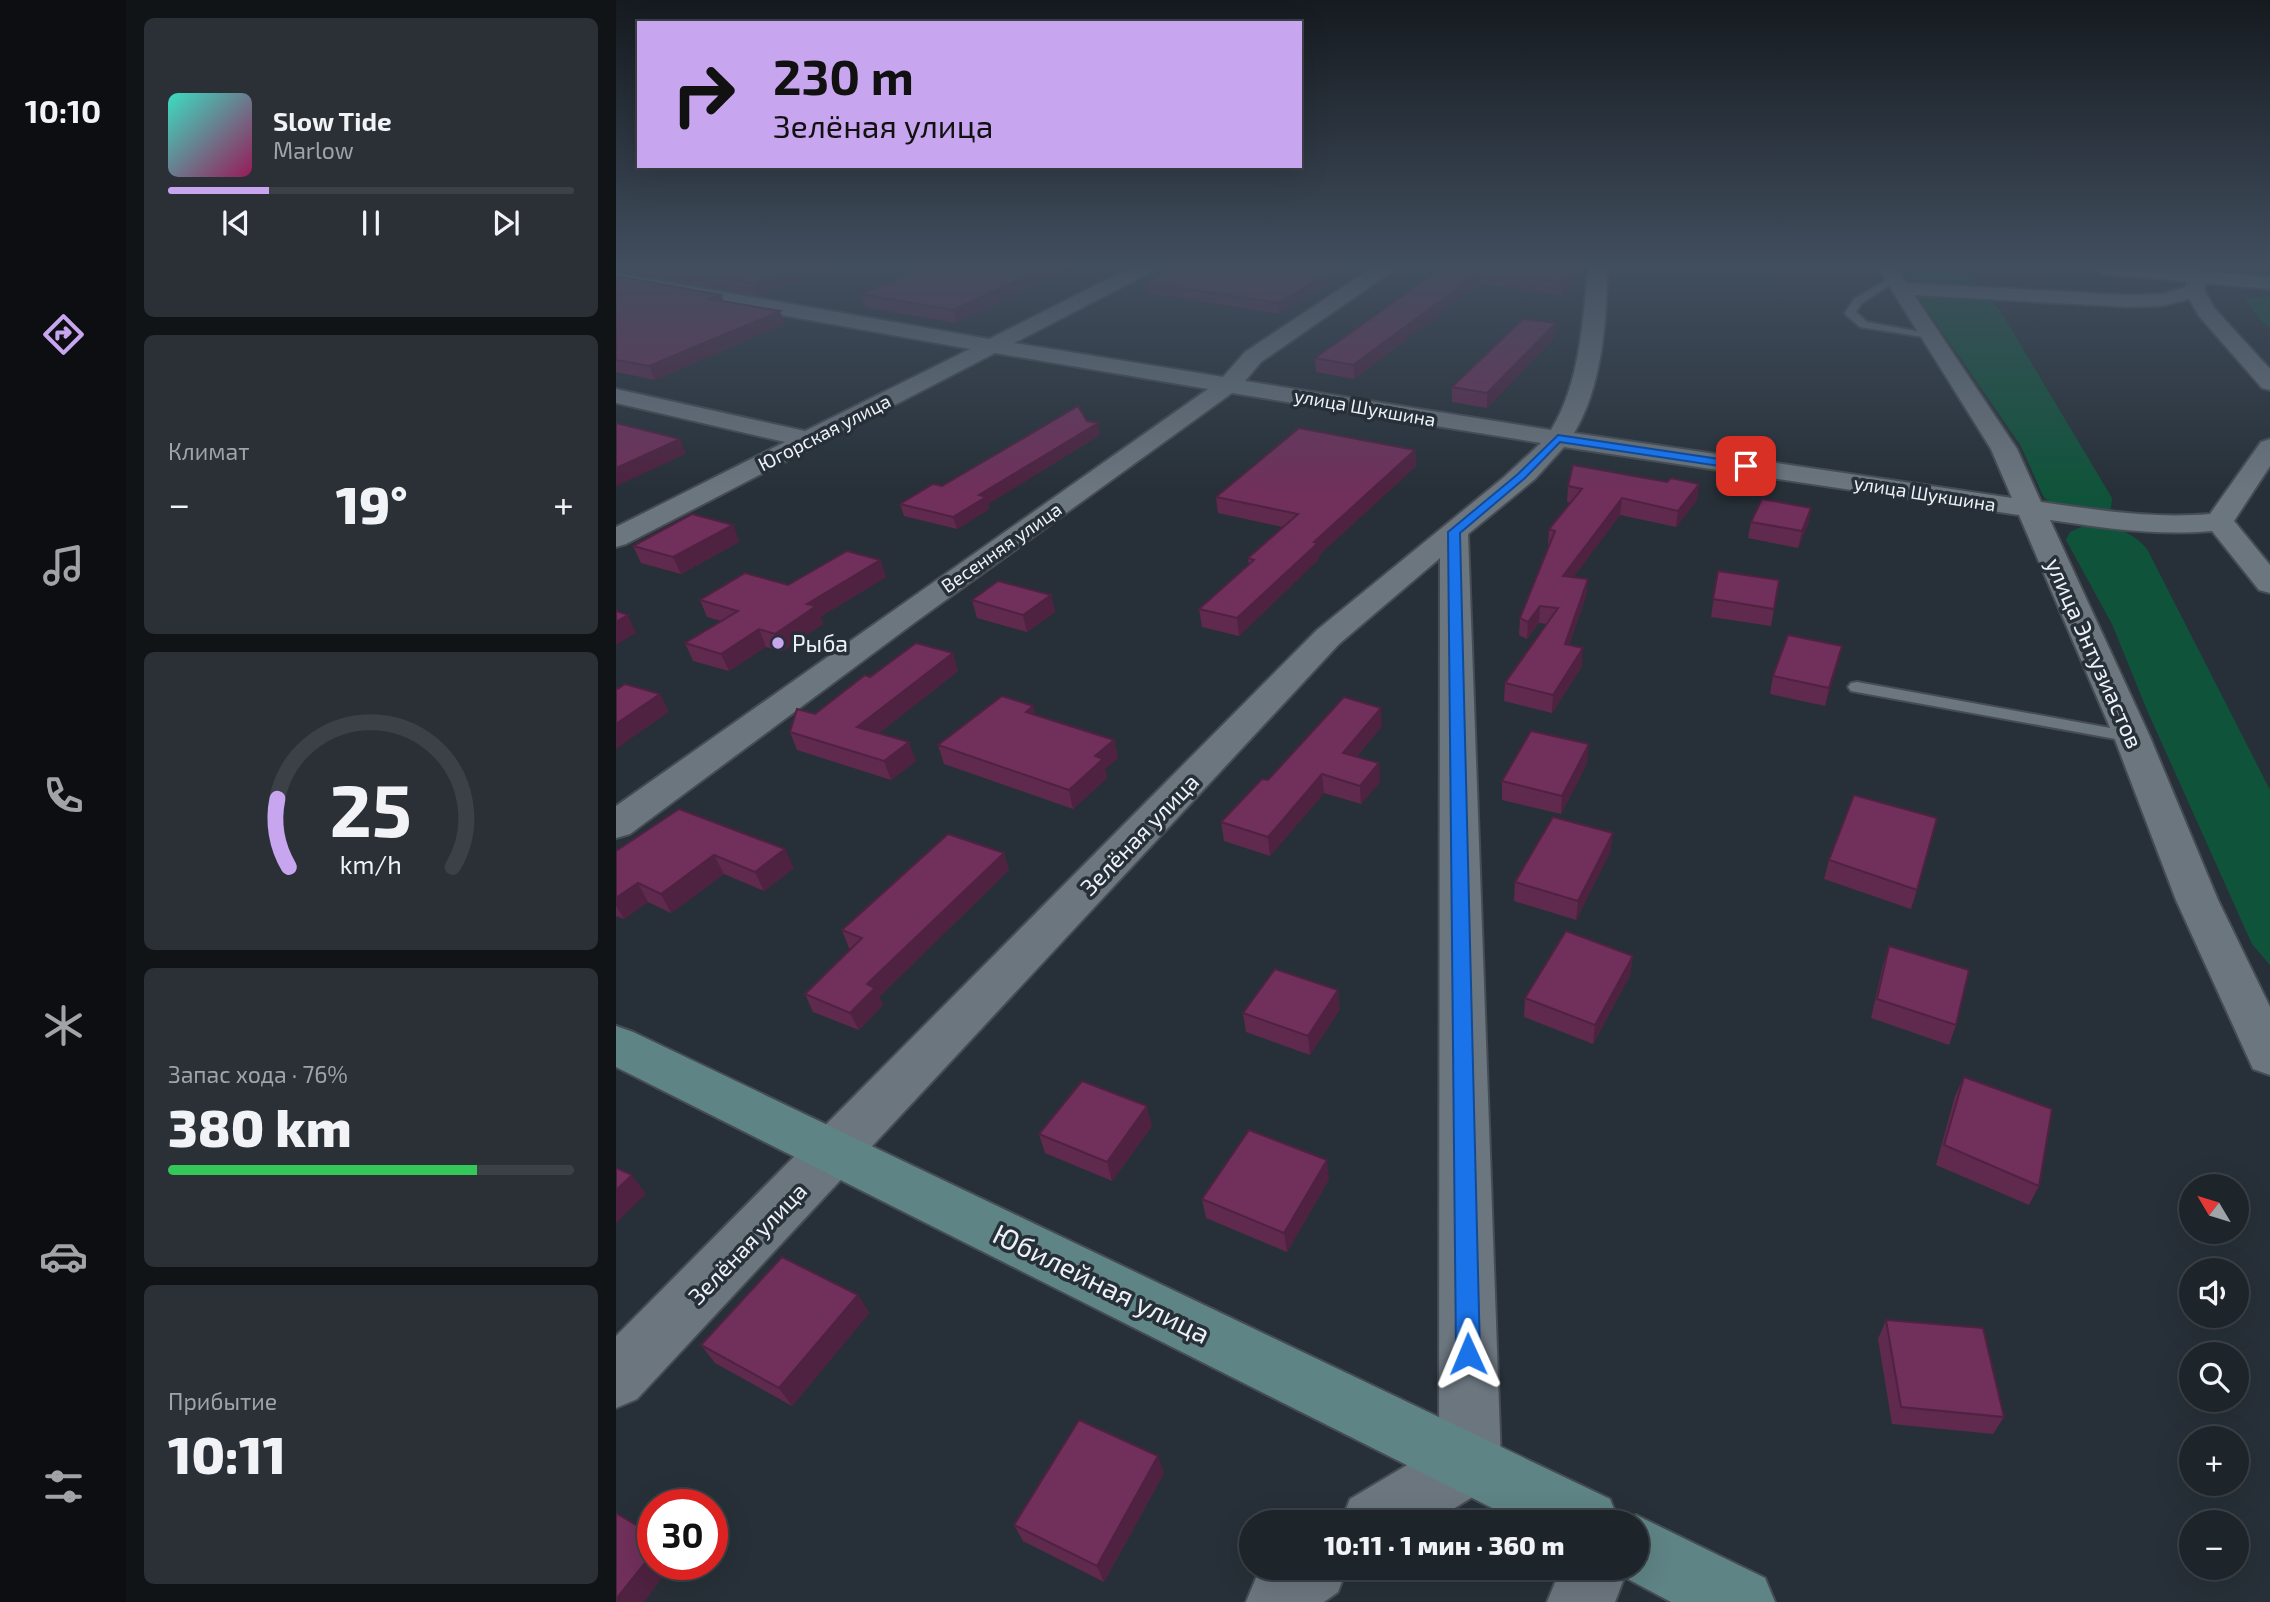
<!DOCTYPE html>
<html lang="ru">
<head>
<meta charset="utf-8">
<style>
	:root { --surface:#1d242a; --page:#2a3036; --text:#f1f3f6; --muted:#a0a4a8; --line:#3b4147; --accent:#c7a6ef }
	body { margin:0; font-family:"Exo 2",sans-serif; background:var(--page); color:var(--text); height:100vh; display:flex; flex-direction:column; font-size:26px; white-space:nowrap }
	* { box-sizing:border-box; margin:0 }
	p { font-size:23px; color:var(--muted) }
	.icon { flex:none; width:38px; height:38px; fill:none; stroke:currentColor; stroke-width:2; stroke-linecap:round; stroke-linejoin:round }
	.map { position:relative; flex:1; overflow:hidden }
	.side { display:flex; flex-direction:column; gap:18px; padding:18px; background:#101417; width:490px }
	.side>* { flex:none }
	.hud { position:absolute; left:21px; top:21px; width:665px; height:147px; border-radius:0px; box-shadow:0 7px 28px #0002,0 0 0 2px var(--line); background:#c7a6ef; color:#111; overflow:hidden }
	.needle { width:46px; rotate:308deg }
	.tools { position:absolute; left:1563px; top:1174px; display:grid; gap:14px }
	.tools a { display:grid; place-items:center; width:70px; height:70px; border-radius:50%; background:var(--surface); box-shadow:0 7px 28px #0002,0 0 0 2px var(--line); font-size:35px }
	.speed { position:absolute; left:21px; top:1489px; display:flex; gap:14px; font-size:35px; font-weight:700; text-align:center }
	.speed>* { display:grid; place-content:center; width:91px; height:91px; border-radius:50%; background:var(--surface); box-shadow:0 7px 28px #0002,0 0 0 2px var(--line); line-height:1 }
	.speed .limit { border:10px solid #d22; background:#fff; color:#111 }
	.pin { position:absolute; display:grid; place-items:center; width:60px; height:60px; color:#fff; margin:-30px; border-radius:14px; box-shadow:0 4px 10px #0006 }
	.me { position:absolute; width:77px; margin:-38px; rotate:359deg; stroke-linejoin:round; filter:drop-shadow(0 0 5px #0008) }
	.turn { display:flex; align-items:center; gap:24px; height:147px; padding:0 21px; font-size:32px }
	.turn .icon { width:91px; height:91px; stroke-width:2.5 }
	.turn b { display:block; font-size:49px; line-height:60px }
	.big { font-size:52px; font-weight:800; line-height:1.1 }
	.side .tile { flex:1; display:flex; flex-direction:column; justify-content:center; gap:10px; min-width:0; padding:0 24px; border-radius:10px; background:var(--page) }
	.side .dial { align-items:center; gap:0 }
	.dial svg { height:182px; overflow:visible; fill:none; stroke:var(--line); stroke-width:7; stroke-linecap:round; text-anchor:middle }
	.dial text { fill:var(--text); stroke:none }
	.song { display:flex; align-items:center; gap:21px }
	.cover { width:84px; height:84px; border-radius:10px; background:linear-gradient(135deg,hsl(170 70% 55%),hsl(330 70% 35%)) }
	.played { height:7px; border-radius:4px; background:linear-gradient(90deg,var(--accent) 25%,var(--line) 25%) }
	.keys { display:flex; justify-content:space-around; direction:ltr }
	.heat { display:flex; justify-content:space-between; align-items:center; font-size:38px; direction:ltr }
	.charge { height:10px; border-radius:5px; background:linear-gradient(90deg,#34c759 76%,var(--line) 0) }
	.trip { position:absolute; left:623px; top:1510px; width:410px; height:70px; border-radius:35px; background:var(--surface); box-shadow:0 7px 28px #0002,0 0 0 2px var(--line); font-weight:800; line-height:70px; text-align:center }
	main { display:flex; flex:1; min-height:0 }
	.menu { display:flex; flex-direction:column; width:126px; justify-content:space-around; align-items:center; background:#0c0e11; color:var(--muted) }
	.menu .icon { width:49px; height:49px }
	.menu .on { color:var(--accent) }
	.menu b { font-size:32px; color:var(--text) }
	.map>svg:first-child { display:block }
</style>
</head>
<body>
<main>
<nav class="menu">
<b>10:10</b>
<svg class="icon on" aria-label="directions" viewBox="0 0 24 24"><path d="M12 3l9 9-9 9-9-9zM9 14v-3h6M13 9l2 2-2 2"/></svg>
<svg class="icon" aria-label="music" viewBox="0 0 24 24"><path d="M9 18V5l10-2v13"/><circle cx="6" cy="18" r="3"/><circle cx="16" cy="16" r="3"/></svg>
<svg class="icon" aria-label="phone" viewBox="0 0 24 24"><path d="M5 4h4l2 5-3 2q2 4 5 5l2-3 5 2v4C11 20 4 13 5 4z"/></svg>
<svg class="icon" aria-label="climate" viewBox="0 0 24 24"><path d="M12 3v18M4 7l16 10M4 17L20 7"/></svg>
<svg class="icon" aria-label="car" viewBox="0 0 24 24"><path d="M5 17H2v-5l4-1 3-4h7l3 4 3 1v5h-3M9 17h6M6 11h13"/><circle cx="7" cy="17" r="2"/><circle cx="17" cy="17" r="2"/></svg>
<svg class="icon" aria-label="filters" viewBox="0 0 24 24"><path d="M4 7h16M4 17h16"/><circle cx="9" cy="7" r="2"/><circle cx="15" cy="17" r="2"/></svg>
</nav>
<section class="side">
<div class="tile">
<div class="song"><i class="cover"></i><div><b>Slow Tide</b><p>Marlow</p></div></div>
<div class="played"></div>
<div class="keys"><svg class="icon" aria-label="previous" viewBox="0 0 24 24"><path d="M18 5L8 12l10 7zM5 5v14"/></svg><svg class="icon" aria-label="pause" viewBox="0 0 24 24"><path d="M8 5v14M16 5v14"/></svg><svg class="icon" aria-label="next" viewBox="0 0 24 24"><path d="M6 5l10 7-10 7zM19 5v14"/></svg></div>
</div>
<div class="tile"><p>Климат</p>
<div class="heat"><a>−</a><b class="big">19°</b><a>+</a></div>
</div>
<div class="tile dial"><svg viewBox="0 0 100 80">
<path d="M14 69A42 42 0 1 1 86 69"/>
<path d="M14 69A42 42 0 0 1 9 39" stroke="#c7a6ef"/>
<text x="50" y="56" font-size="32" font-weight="700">25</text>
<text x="50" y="72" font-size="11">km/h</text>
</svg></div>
<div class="tile"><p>Запас хода · 76%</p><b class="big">380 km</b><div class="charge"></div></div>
<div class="tile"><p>Прибытие</p><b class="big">10:11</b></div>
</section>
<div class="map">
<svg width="1654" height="1602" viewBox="0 0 1654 1602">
	<rect width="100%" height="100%" fill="#273038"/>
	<g fill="#0f543a">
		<path d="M1285 268H1353L1362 285 1356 288 1296 285Z"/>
		<path d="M1304 294 1374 299 1385 312 1496 498 1495 508 1490 512C1470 510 1440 512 1427 496L1405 446 1302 297Z"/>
		<path d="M1654 296V327L1646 322 1630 301 1632 298Z"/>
		<path d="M1470 525C1496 528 1513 528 1531 549L1654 790V965L1636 944 1531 710 1496 624 1450 540 1454 532Z"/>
	</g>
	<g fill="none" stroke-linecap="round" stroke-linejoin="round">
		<defs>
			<g id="lane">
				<path d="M1275 277 1283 279 1246 303 1240 312 1251 322 1316 334 1321 337 1320 339 1244 327 1230 315 1229 313 1238 299Z"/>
				<path d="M1241 682 1516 732 1525 737 1516 742 1235 691 1232 687 1235 683Z"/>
			</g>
			<g id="street">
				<path d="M514 268H538L535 272 398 343 607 377 629 352 756 268H777L775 272 645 362 629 381 935 430C964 384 967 320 972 268H991C991 320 986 387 958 433L1396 498 1375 449 1262 268H1280L1290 283 1511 295 1546 294 1569 287 1574 273H1588L1591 277 1588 290 1599 309 1654 369V390L1646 388 1583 316 1573 299 1546 306 1511 307 1298 295 1401 449 1425 502C1482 510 1537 519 1594 514L1645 442 1654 439V466L1618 521 1654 565V593L1643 590 1596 531C1540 536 1488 528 1434 520L1534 737 1602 900 1654 1007V1075L1637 1069 1560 900 1498 737 1403 515 948 447 919 479 852 534 885 1463 876 1485 816 1522H725L734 1499 823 1446 824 558 723 644 21 1399 0 1408V1336L701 630 887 478 925 443 616 393 298 623 14 834 0 838V806L592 389 379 353 10 544 0 547V527L169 442 0 403V389L189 431 354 349 0 285V273L373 339Z"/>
				<path d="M649 1568H731L722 1592 708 1602H630L640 1578Z"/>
				<path d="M945 1568H1012L999 1602H931Z"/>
			</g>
			<g id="secondary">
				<path d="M1477 268H1546L1654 277V289L1487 274Z"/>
				<path d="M0 1026 17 1032 994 1499 1003 1522 1020 1515 1149 1578 1159 1602H1055L997 1571 995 1568H1020V1522H904L0 1067Z"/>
			</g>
		</defs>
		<use href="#lane" stroke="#454c53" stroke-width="4"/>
		<use href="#street" stroke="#454c53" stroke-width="4"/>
		<use href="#secondary" stroke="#454c53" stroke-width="4"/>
		<use href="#lane" fill="#6c767f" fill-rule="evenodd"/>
		<use href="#street" fill="#6c767f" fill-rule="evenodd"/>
		<use href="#secondary" fill="#5f8485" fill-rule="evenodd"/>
	</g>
	<g fill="#60294e">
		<path d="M0 268H219L142 296 0 271Z"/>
		<path d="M308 268H459L340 323 249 307 245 294Z"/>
		<path d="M560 268H739L663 314 532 293 531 283Z"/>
		<path d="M826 268H969V270L946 295 864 284 738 379 700 372 699 358Z"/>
		<path d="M0 276 105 295 107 301 168 324 39 380 0 372Z"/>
		<path d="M939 337 871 408 836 402V387Z"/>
		<path d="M471 421 484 435 372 504 373 509 341 529 288 516 284 504 326 486Z"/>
		<path d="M799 450 800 466 703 555V559L623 636 586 627 583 609 633 565 632 558 667 527 602 513 600 497Z"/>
		<path d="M952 486 1081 500 1060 527 1004 515 957 577 972 579 970 596 953 645 966 666 936 713 888 701 889 683 931 624 923 623 911 639 903 635 904 618 933 546H932L933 529 955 503 951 502Z"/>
		<path d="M1195 508 1192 524 1182 548 1132 538 1135 522Z"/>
		<path d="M117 525 123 542 65 574 25 563 17 546Z"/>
		<path d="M264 560 270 577 204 617 207 624 166 651 150 647 113 671 77 661 69 643 105 621 91 617 84 600 172 585Z"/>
		<path d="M1102 571 1158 609 1155 626 1095 617Z"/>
		<path d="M435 595 439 612 411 632 361 618 356 600Z"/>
		<path d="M1226 646 1209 706 1154 694 1157 676Z"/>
		<path d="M342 671 263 733 300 761 275 780 181 750 174 732 254 677Z"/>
		<path d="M417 706 419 715 498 740 502 758 489 769 491 778 457 809 328 764 322 745Z"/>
		<path d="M766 726 741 756 764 782 745 804 708 793 654 856 608 841 605 822 652 780Z"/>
		<path d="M971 763 945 814 886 800V781Z"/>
		<path d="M63 809 178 868 148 891 108 874 55 913 32 902 8 919 0 916V851Z"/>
		<path d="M997 833 994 852 960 920 898 901 899 882Z"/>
		<path d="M388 853 393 870 263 997 267 1005 243 1030 197 1012 189 994 235 949 233 948 226 930Z"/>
		<path d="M1213 860 1301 890 1295 909 1208 879Z"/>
		<path d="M1273 946 1340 1025 1333 1045 1255 1018 1267 965Z"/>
		<path d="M1017 956 1014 975 977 1044 908 1017 909 998Z"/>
		<path d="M724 1009 694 1055 630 1032 627 1013Z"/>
		<path d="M1348 1077 1423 1186 1413 1205 1320 1165 1339 1096Z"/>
		<path d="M536 1126 496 1181 429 1153 423 1134Z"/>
		<path d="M713 1179 671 1252 590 1218 586 1199Z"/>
		<path d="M242 1295 253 1313 176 1406 99 1363 85 1345Z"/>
		<path d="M1270 1320 1388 1417 1377 1434 1276 1424 1262 1339Z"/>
		<path d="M548 1473 488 1582 407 1541 398 1525Z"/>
	</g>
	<g fill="#4e2240">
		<path d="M181 268H219L142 296 138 283Z"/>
		<path d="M429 268H459L340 323 337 310Z"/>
		<path d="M722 268H739L663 314 662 303Z"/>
		<path d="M961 268H969V270L946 295V282Z"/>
		<path d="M864 272V284L738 379 737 365Z"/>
		<path d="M105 295 110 307 94 299Z"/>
		<path d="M164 311 168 324 39 380 33 366Z"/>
		<path d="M940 323 939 337 871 408V393Z"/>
		<path d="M482 423 484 435 372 504 373 509 341 529 337 517 363 495Z"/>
		<path d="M64 439 70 454 0 486V468Z"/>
		<path d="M799 450 800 466 703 555V559L623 636 621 618 698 542Z"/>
		<path d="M1083 484 1081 500 1060 527 1062 511Z"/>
		<path d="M1006 498 1004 515 946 593 947 576Z"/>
		<path d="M1195 508 1192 524 1182 548 1186 531Z"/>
		<path d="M117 525 123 542 65 574 57 557Z"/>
		<path d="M264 560 270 577 204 617 207 624 166 651 159 634 191 604Z"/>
		<path d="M972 579 970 596 947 661 949 644Z"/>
		<path d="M435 595 439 612 411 632 407 615Z"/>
		<path d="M924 606 923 623 911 639 912 622Z"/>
		<path d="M12 615 20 633 0 645V622Z"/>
		<path d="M143 629 150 647 113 671 105 654Z"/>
		<path d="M1226 646 1222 664 1209 706 1213 688Z"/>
		<path d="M967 648 966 666 936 713 937 695Z"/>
		<path d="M337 653 342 671 248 745 241 727Z"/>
		<path d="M44 694 53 712 0 749V724Z"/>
		<path d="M417 706 422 724 410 712Z"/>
		<path d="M765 708 766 726 728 771 727 753Z"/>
		<path d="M498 740 502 758 489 769 491 778 457 809 453 790 479 756Z"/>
		<path d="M293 742 300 761 275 780 268 761Z"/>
		<path d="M973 744 971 763 945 814 946 796Z"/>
		<path d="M763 763 764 782 745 804 744 786Z"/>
		<path d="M706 774 708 793 654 856 652 837Z"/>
		<path d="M997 833 994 852 960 920 962 901Z"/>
		<path d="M169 849 178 868 148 891 139 872Z"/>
		<path d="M388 853 393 870 263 997 267 1005 243 1030 234 1013 251 984Z"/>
		<path d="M98 855 108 874 55 913 45 894Z"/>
		<path d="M22 883 32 902 8 919 0 906V898Z"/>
		<path d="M1017 956 1014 975 977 1044 979 1025Z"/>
		<path d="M722 990 724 1009 694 1055 692 1036Z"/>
		<path d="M531 1106 536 1126 496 1181 491 1162Z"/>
		<path d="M711 1160 713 1179 671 1252 668 1233Z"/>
		<path d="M16 1175 30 1194 0 1223V1190Z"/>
		<path d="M242 1295 253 1313 176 1406 163 1388Z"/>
		<path d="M542 1456 548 1473 488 1582 481 1566Z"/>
		<path d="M37 1553V1564H57L28 1602H0V1599Z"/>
	</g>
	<g fill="#70305b" stroke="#4e2240" stroke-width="2">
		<path d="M46 268H181L138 283Z"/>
		<path d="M308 268H429L337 310 245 294Z"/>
		<path d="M560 268H722L662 303 531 283Z"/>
		<path d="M826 268H961L946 282 864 272 737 365 699 358Z"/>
		<path d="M0 276 105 295 94 299 164 311 33 366 0 360Z"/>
		<path d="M907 319 940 323 871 393 836 387Z"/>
		<path d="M462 406 471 421 482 423 363 495 370 497 337 517 284 504 317 484 326 486Z"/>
		<path d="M0 423 64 439 0 468Z"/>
		<path d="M683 428 799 450 698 542 702 543 621 618 583 609 638 560 632 558 682 514 600 497Z"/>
		<path d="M957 465 1051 482 1055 478 1083 484 1062 511 1006 498 947 576 972 579 949 644 967 648 937 695 889 683 942 608 924 606 912 622 904 618 939 531 933 529 966 489 952 486Z"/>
		<path d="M1146 499 1195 508 1186 531 1135 522Z"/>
		<path d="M76 514 117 525 57 557 17 546Z"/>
		<path d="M231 551 264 560 191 604 200 606 159 634 143 629 105 654 69 643 122 611 84 600 129 573 172 585Z"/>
		<path d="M1102 571 1163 580 1158 609 1097 599Z"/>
		<path d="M382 581 435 595 407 615 356 600Z"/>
		<path d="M0 611 12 615 0 622Z"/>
		<path d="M1172 635 1226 646 1213 688 1157 676Z"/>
		<path d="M300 643 337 653 241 727 293 742 268 761 174 732 181 709 199 714 249 675 254 677Z"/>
		<path d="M9 684 44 694 0 724V690Z"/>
		<path d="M386 696 417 706 410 712 498 740 479 756 487 759 453 790 322 745Z"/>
		<path d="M728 697 765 708 727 753 763 763 744 786 706 774 652 837 605 822 646 779 652 780Z"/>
		<path d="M915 731 973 744 946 796 886 781Z"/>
		<path d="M1238 795 1321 818 1301 890 1213 860Z"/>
		<path d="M63 809 169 849 139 872 98 855 45 894 22 883 0 898V851Z"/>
		<path d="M937 817 997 833 962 901 899 882Z"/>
		<path d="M332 834 388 853 251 984 259 988 234 1013 189 994 246 938 226 930Z"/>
		<path d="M950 931 1017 956 979 1025 909 998Z"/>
		<path d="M1273 946 1353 970 1340 1025 1261 999Z"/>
		<path d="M659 969 722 990 692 1036 627 1013Z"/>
		<path d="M1348 1077 1436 1109 1423 1186 1328 1145Z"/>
		<path d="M466 1081 531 1106 491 1162 423 1134Z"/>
		<path d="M633 1130 711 1160 668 1233 586 1199Z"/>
		<path d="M0 1168 16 1175 0 1190Z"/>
		<path d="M166 1257 242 1295 163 1388 85 1345Z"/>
		<path d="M1270 1320 1367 1328 1388 1417 1285 1407Z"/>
		<path d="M463 1420 542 1456 481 1566 398 1525Z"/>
		<path d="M0 1513 37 1535V1553L0 1599Z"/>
	</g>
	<linearGradient id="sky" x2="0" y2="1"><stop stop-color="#151a1f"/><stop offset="0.54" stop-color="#414e5e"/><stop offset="1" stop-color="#414e5e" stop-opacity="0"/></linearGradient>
	<rect width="1654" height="492" fill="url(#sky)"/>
	<path fill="#1a73e8" stroke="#114b97" stroke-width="2" d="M942 435 1130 463 1136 466 1130 470 944 442 909 478 844 533 864 1354 861 1362 852 1366 843 1362 840 1354 832 532 902 474Z"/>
	<circle fill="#c7a6ef" stroke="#273038" stroke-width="2.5" cx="162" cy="643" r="7"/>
	<g text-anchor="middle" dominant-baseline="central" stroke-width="7" stroke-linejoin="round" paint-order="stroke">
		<g font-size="19" fill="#ecf2f7" stroke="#273038">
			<text transform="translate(749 407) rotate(10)">улица Шукшина</text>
			<text transform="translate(208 432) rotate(-27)">Югорская улица</text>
			<text transform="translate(1309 493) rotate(9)">улица Шукшина</text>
			<text transform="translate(385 547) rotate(-35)">Весенняя улица</text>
		</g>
		<g font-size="23" fill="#ecf2f7" stroke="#273038" text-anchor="start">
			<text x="176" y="643">Рыба</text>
		</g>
		<g font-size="23" fill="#ecf2f7" stroke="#273038">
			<text transform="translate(1479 653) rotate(66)">улица Энтузиастов</text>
			<text transform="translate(523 834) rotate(-46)">Зелёная улица</text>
			<text transform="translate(131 1243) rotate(-46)">Зелёная улица</text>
		</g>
		<g font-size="28" fill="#ecf2f7" stroke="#273038">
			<text transform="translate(486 1283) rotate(26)">Юбилейная улица</text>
		</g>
	</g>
</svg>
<div class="tools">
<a><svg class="needle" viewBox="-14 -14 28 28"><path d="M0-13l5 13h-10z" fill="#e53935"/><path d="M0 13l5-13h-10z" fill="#a0a4a8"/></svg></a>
<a><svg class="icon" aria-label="sound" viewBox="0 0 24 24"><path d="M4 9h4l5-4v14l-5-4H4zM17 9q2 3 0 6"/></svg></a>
<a><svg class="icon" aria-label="search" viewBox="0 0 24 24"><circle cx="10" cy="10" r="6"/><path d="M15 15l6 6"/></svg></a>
<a>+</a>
<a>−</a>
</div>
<div class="speed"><div class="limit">30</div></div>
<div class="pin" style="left:1130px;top:466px;background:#d93025"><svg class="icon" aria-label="arrive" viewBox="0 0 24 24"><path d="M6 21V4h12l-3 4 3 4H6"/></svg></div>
<svg class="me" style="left:852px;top:1354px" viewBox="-20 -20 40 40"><path d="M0-17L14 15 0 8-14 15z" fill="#1a73e8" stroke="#fff" stroke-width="4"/></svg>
<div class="trip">10:11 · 1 мин · 360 m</div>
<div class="hud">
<div class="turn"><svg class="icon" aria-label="right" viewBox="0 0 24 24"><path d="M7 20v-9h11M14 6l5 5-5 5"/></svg><div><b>230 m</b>Зелёная улица</div></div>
</div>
</div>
</main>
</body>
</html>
